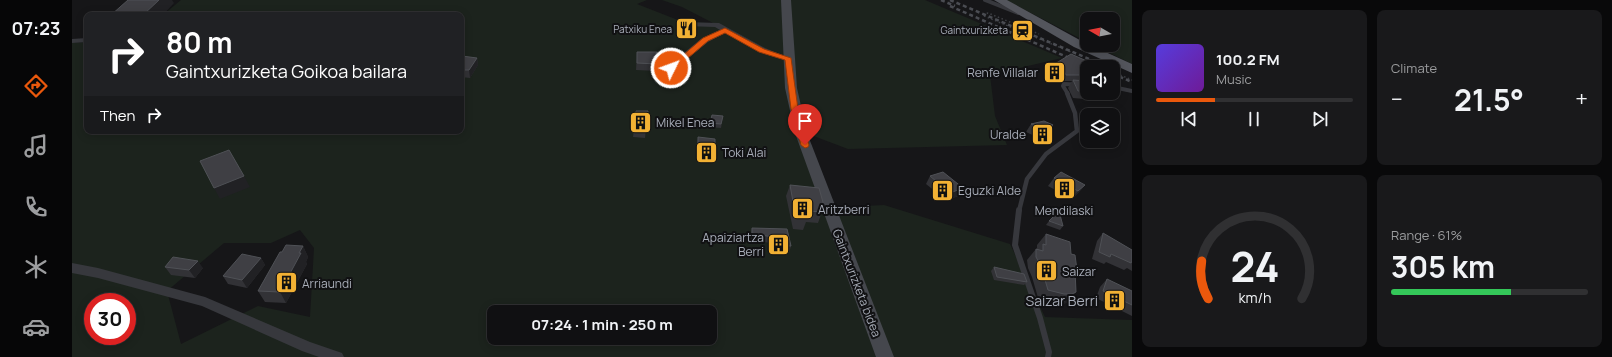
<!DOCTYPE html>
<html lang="en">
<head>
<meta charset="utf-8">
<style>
	:root { --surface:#101012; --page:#19191b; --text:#f1f3f6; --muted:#9c9d9f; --line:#303032; --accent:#ea580c }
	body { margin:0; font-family:Manrope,sans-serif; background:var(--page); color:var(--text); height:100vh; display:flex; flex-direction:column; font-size:15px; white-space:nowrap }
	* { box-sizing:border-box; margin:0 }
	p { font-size:13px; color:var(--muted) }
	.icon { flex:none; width:22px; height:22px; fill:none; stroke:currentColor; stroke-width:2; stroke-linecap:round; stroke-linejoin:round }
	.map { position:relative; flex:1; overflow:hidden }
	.panel { display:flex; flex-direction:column; gap:10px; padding:10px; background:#09090a; width:480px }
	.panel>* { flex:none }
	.top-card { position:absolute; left:12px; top:12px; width:380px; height:122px; border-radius:8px; box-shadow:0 2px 10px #0003,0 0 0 1px var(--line); background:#202124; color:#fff; overflow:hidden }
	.needle { width:26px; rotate:279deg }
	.controls { position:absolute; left:1008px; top:12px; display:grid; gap:8px }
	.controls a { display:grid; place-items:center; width:40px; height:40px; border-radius:8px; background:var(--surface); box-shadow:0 2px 10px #0003,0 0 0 1px var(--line); font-size:20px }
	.speed { position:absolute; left:12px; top:293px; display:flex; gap:8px; font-size:20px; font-weight:700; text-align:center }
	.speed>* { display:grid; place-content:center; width:52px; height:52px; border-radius:50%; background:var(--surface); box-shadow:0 2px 10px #0003,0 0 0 1px var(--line); line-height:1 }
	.speed .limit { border:6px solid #d22; background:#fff; color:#111 }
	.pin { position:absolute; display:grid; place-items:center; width:34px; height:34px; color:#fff; margin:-41px -17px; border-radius:50% 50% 50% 0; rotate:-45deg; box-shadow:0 0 4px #0007 }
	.pin .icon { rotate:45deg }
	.me { position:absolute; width:44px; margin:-22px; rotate:48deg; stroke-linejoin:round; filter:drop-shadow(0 0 3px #0008) }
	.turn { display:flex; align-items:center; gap:14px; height:84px; padding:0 16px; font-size:18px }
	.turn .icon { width:52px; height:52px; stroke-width:2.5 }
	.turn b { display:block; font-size:28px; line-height:34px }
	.then { display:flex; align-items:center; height:38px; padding:0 16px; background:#0003; gap:8px; font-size:15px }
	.big { font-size:30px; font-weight:700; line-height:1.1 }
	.panel .card { flex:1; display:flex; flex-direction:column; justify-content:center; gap:6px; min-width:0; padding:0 14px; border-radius:8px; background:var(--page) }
	.panel .dial { align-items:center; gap:0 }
	.dial svg { height:104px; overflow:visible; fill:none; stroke:var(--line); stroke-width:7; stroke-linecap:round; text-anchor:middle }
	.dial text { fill:var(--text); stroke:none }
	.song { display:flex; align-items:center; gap:12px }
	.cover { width:48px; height:48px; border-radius:6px; background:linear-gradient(135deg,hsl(250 70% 55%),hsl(280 70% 35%)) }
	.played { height:4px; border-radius:2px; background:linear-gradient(90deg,var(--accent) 30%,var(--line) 30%) }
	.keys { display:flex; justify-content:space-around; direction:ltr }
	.heat { display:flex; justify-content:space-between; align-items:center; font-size:22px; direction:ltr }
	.charge { height:6px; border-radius:3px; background:linear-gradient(90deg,#34c759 61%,var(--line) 0) }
	.panel .tiles { flex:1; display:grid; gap:10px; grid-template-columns:repeat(2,1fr) }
	.trip { position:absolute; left:415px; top:305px; width:230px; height:40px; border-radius:8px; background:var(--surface); box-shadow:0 2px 10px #0003,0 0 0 1px var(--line); font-weight:700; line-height:40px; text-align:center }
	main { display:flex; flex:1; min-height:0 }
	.dock { display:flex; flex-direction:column; width:72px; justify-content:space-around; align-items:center; background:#060607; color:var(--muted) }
	.dock .icon { width:28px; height:28px }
	.dock .active { color:var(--accent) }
	.dock b { font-size:18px; color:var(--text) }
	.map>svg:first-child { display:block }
</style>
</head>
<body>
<main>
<nav class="dock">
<b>07:23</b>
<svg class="icon active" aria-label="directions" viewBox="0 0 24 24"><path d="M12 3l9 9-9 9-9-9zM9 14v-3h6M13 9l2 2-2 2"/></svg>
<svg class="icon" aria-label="music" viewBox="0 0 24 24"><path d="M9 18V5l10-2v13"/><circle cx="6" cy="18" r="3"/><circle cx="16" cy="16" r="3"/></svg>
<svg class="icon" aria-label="phone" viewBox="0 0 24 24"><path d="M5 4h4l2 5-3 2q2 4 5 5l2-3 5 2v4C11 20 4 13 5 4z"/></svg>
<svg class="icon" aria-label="climate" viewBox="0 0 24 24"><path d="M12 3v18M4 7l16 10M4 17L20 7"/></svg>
<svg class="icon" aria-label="car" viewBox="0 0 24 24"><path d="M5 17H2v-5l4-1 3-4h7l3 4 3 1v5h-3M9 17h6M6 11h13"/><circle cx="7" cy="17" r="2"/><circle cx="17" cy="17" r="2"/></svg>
</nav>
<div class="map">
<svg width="1060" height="357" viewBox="0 0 1060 357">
	<rect width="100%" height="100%" fill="#161618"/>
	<g fill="#1c231d" fill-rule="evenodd">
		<path d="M109 0H575L565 4 611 22 641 23 610 7 590 0H853L990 58 918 75 923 116 935 145 776 149 731 132 748 208 812 205 938 244 973 317 1060 320V357H0V43L15 42V131H389V15H91ZM228 230 242 248 238 317 186 306 109 344 95 291 152 243H199ZM21 302H55V336H21ZM422 312H638V338H422Z"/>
		<path d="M934 0H1060V64L1021 45H1041V19H1015V42Z"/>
	</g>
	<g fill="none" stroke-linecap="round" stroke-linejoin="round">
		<g stroke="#3d3f44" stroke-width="1.5" stroke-dasharray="1.5 2.5" stroke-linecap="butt">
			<path d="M911 15 916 13 967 34"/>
			<path d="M912 16 999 52"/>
			<path d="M1041 72 1060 80"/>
		</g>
		<g stroke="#37383d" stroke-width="4">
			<path d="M913 0 946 13"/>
			<path d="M0 41 15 40"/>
			<path d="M1041 87 1060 91"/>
			<path d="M996 94 991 86 992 84 1015 85"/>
		</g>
		<path stroke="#37383d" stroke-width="4.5" d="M947 211 955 179 974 154 1005 131 1003 113 995 93"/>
		<path stroke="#37383d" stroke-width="6" d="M947 210 943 245 968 318 977 352 976 357"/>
		<g fill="#37383d" fill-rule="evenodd">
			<path d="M610 22 647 23 693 48 720 59 716 61 687 52 653 33 636 42 602 70H596V66L630 38 648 30 643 27 613 26H610Z"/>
			<path d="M0 263 26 268 133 297 238 342 270 353 272 357H247L230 351 130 306 26 278 0 273Z"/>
		</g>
		<path fill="#45474d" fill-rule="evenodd" d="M709 0H719L725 88 735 133 822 357H804L723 133 713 88Z"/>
		<path fill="#53555c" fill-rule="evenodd" d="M922 0H935L1015 44V45H1018L1060 64V73L1002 47Z"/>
		<g stroke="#4a4c52" stroke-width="2.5" stroke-dasharray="4 3" stroke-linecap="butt">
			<path d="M869 0 883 6"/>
			<path d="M878 0 1036 67"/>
			<path d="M878 6 1018 67"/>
			<path d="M1041 74 1060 82"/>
		</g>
	</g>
	<g fill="#323236">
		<path d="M609 19 623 29 622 36 607 35Z"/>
		<path d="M565 52 585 64V71L564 70Z"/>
		<path d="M389 58H405L406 65 398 78 389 77Z"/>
		<path d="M981 65 1026 66V67H1015V77L1013 78 1011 81H1015V93H1029L1024 100 1001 98 996 88 1000 81H991L988 77 977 71Z"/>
		<path d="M640 115 651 116 649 128 638 127Z"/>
		<path d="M575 119 573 138 561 137 562 130Z"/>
		<path d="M959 124 976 132 967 138 954 132Z"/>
		<path d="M626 137 643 153 642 160 625 159V145Z"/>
		<path d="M858 176 887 196 874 200 854 184Z"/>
		<path d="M982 178 1013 185 1007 192 1000 199 976 186Z"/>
		<path d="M718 185 752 206 746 223 734 222 731 230 721 229 714 196Z"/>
		<path d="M977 221 991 226 988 230 974 225Z"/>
		<path d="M680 228 715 229 719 246 717 253 700 252 698 243 678 239Z"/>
		<path d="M1031 233 1060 250V271L1055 268 1052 270 1034 262 1032 264 1020 259 1025 241Z"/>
		<path d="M974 234 999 254 1005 270 1003 273 1004 292 994 303 990 304 982 305 967 301 960 277 956 268 955 260 964 249H965V245Z"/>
		<path d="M231 246 236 257 234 262 235 264 214 303 193 302 186 291Z"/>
		<path d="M189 258 193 265 175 288 156 284 151 276Z"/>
		<path d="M93 267 131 268 123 278 99 275Z"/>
		<path d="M922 267 955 282 952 285 922 280 919 271Z"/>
		<path d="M1035 279 1060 291V316L1024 298 1028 287Z"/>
	</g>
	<g fill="#212124">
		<path d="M87 0H100L102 3 91 15H71Z"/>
		<path d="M405 58 406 65 398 78 397 70Z"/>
		<path d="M981 125 976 132 967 138 972 130Z"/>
		<path d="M172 176 178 187 148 199 142 188Z"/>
		<path d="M1013 185 1007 192 1000 199 1006 191Z"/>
		<path d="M891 188 887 196 874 200 878 193Z"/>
		<path d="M231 246 236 257 234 262 235 264 214 303 208 292Z"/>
		<path d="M189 258 193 265 175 288 170 280Z"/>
		<path d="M126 261 131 268 123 278 117 270Z"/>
		<path d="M1004 292 994 303 990 304 1000 294Z"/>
	</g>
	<g fill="#3f3f44" stroke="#4f5156">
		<path d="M56 0H87L71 15H39Z"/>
		<path d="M609 19 611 21H623V29L608 28Z"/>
		<path d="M565 52H585V64L565 63Z"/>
		<path d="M999 54 1026 66 1025 67H1015V73L1014 74 1015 75H994L992 71 981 65Z"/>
		<path d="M390 56 405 58 397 70H389V58Z"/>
		<path d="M1001 80 1015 81V91H1006Z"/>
		<path d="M564 111H576L573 131 562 130Z"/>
		<path d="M640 115 651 116 649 124 638 123Z"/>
		<path d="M972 121 981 125 972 130 959 124Z"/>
		<path d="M626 137 643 139V153L626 152Z"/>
		<path d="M157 150 172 176 142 188 128 161Z"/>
		<path d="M871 172 891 188 878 193 858 176Z"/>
		<path d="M989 172 1013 185 1006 191 982 178Z"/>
		<path d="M718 185 747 188 752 206H749L750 212 736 211 737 213 734 212 735 218H724Z"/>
		<path d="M987 211 991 226 977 221Z"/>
		<path d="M680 228 715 229 719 246 702 245 700 237 680 233Z"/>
		<path d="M1031 233 1043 240 1060 250V261L1059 263 1039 254 1038 257 1027 252Z"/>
		<path d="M974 234 998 242 999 254 1003 255 1005 270H1003L1004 292 1000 294H992L976 290 969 266 964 257V249L971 251V244L974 245Z"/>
		<path d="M214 245 231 246 227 253H229L208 292 186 291 208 252H210Z"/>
		<path d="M170 254 189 258 170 280 151 276Z"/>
		<path d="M101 257 126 261 117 270 93 267Z"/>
		<path d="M922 267 952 274 955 282 925 277Z"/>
		<path d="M1035 279 1060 291V305L1031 291Z"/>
	</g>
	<path fill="#ea580c" stroke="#983908" d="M653 28 692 49 719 58 726 109 737 145 736 147 733 148 729 145 719 109 713 60 687 52 653 33 636 41 602 70H597V67L631 38Z"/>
	<defs>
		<symbol id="restaurant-square" viewBox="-11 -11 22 22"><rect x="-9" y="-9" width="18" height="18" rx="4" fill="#f2b134" stroke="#111113"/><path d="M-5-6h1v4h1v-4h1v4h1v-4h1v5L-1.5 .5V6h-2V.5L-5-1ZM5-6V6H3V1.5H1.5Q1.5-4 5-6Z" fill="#111"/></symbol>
		<symbol id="station-square" viewBox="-11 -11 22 22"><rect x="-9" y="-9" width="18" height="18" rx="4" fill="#f2b134" stroke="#111113"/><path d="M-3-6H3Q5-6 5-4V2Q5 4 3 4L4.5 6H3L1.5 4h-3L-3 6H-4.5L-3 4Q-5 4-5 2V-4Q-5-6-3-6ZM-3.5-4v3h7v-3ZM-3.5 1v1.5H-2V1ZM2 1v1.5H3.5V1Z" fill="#111"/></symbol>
		<symbol id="building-square" viewBox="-11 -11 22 22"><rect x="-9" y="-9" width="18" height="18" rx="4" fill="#f2b134" stroke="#111113"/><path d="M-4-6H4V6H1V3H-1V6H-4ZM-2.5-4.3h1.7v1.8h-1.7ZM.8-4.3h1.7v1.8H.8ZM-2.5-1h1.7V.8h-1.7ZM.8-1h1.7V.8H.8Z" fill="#111"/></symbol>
	</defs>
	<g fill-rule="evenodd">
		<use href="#restaurant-square" x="602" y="16" width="25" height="25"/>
		<use href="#station-square" x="938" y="18" width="25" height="25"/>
		<use href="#building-square" x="970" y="60" width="25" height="25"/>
		<use href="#building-square" x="556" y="110" width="25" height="25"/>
		<use href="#building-square" x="958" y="122" width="25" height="25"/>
		<use href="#building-square" x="622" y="140" width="25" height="25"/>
		<use href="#building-square" x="980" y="176" width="25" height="25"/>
		<use href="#building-square" x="858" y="178" width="25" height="25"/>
		<use href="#building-square" x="718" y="196" width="25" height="25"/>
		<use href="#building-square" x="694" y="232" width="25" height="25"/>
		<use href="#building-square" x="962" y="258" width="25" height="25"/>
		<use href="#building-square" x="202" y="270" width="25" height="25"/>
		<use href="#building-square" x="1030" y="288" width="25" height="25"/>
	</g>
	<g text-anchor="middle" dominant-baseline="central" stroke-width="4" stroke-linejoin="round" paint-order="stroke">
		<g font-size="10" fill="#a8adb8" stroke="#111113" text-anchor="end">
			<text x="600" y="29">Patxiku Enea</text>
			<text x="936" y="30">Gaintxurizketa</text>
		</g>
		<g font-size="12" fill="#a8adb8" stroke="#111113" text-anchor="start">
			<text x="966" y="72" text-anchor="end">Renfe Villalar</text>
			<text x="584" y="122">Mikel Enea</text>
			<text x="954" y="134" text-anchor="end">Uralde</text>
			<text x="650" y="152">Toki Alai</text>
			<text x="886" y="190">Eguzki Alde</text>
			<text x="746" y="209">Aritzberri</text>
			<text x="992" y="210" text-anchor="middle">Mendilaski</text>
			<text x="692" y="237" text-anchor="end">Apaiziartza<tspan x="692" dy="14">Berri</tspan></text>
			<text x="990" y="271">Saizar</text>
			<text x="230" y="283">Arriaundi</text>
		</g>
		<g font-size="12" fill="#a8adb8" stroke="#111113">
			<text transform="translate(785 283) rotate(69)">Gaintxurizketa bidea</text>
		</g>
		<g font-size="14" fill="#a8adb8" stroke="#111113" text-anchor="end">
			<text x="1026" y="300">Saizar Berri</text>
		</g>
	</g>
</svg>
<div class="controls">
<a><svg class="needle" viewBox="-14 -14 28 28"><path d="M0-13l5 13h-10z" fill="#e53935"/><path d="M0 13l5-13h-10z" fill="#9c9d9f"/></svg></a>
<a><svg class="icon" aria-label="sound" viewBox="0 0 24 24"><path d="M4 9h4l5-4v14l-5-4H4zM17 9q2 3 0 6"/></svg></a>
<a><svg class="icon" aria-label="layers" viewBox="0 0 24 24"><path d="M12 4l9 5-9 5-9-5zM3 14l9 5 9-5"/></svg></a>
</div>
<div class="speed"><div class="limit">30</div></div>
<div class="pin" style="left:733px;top:145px;background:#d93025"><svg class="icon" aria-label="arrive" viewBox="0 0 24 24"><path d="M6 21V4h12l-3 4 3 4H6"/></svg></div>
<svg class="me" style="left:599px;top:68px" viewBox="-20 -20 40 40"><circle r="17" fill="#ea580c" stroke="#fff" stroke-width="3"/><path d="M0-11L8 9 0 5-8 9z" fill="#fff"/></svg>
<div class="trip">07:24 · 1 min · 250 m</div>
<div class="top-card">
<div class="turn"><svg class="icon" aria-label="right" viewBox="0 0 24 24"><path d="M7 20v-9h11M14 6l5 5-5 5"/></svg><div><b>80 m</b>Gaintxurizketa Goikoa bailara</div></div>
<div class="then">Then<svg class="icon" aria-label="right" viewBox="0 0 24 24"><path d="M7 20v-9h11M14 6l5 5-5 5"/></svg></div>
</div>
</div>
<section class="panel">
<div class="tiles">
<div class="card">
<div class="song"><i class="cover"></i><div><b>100.2 FM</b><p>Music</p></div></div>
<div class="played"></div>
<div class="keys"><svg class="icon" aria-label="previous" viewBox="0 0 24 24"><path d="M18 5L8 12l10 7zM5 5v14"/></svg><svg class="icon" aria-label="pause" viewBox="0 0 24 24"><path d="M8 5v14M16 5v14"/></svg><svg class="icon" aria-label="next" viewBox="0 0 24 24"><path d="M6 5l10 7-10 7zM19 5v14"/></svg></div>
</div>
<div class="card"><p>Climate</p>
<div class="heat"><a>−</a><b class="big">21.5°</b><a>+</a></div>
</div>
<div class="card dial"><svg viewBox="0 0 100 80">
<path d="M14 69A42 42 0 1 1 86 69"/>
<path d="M14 69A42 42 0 0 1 9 40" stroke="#ea580c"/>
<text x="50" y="56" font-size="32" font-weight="700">24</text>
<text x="50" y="72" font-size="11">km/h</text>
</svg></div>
<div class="card"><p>Range · 61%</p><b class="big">305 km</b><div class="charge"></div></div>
</div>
</section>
</main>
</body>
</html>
